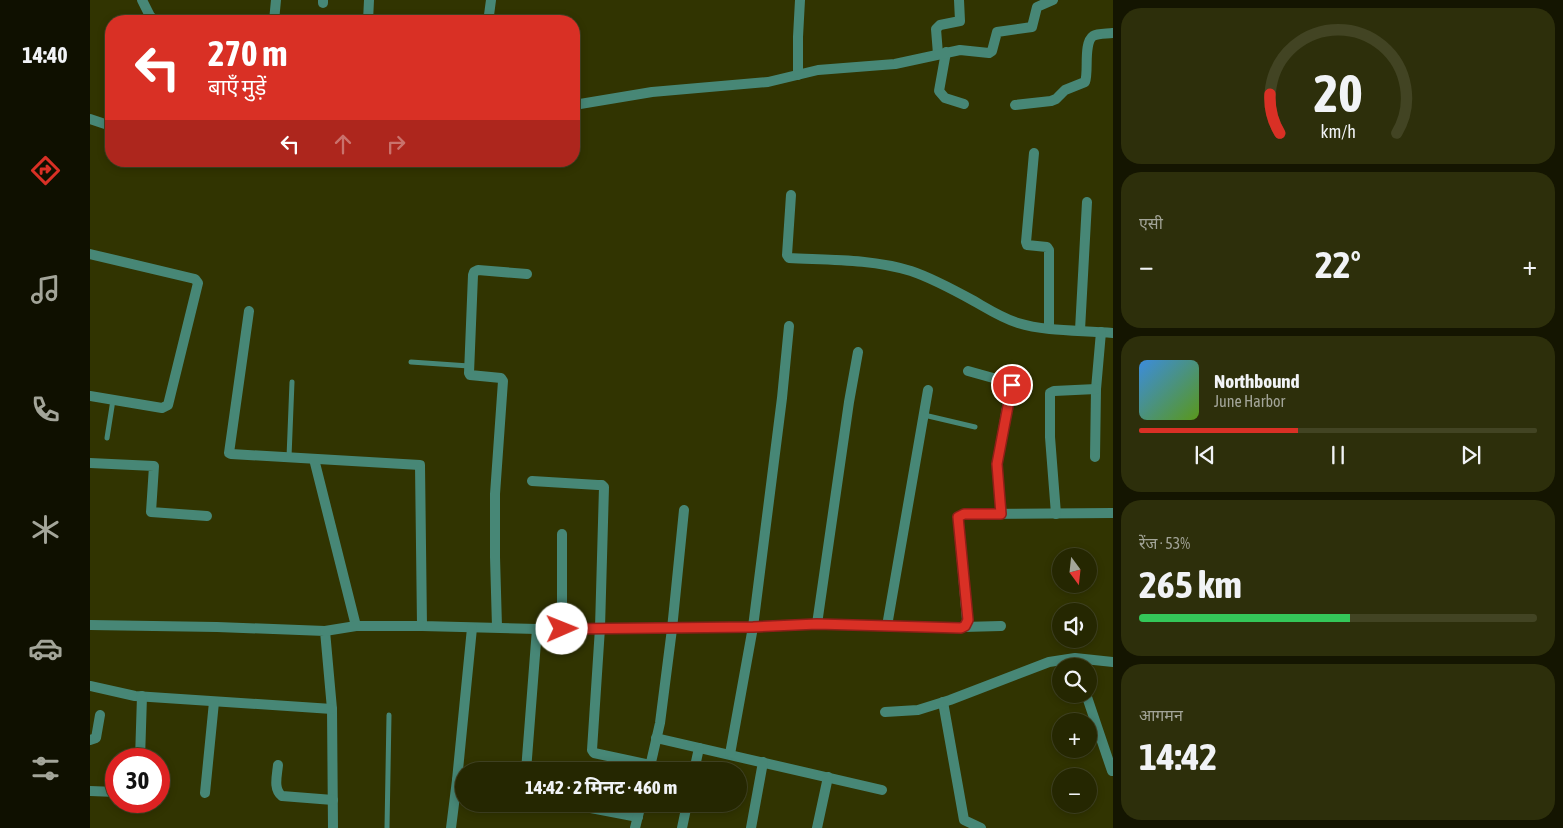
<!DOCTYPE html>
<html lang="hi">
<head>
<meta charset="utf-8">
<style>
	:root { --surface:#252701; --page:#2d2f0b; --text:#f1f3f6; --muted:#a3a599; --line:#424423; --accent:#d93025 }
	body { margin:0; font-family:"Asap Condensed","Noto Sans Devanagari",sans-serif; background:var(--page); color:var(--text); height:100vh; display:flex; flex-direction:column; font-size:19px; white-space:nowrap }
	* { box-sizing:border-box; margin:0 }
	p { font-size:16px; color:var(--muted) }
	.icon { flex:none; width:28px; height:28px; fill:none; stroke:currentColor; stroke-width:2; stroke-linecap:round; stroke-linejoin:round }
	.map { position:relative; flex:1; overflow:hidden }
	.panel { display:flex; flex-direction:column; gap:8px; padding:8px; background:#141501; width:450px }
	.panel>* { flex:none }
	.hud { position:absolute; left:15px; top:15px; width:475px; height:152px; border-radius:20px; box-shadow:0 2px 8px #0003,0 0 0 1px var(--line); background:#d93025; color:#fff; overflow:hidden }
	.needle { width:32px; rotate:165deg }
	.fabs { position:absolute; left:962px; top:548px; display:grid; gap:10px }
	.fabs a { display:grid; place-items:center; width:45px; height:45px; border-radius:50%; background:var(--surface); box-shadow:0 2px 8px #0003,0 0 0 1px var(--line); font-size:25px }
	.speed { position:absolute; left:15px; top:748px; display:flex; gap:10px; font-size:25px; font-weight:700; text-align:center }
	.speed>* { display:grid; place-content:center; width:65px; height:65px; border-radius:50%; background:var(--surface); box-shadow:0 2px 8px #0003,0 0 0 1px var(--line); line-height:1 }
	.speed .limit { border:8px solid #d22; background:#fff; color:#111 }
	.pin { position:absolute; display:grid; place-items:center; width:42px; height:42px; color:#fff; margin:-21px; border:2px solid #fff; border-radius:50%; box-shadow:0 1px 5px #0007 }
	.me { position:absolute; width:55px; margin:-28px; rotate:89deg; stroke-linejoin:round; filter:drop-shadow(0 0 4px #0008) }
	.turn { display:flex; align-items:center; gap:18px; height:105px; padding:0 20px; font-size:22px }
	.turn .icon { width:65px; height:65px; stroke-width:2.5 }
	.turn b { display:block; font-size:35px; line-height:42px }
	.lanes { display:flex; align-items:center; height:48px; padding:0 20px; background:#0003; justify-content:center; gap:25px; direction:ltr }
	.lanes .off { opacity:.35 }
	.big { font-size:38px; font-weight:700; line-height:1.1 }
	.panel .tile { flex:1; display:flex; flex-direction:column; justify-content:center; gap:8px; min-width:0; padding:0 18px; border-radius:20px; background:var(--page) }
	.panel .dial { align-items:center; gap:0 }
	.dial svg { height:130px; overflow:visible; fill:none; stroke:var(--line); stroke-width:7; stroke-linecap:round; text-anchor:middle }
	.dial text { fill:var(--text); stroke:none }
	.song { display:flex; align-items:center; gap:15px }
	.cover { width:60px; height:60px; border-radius:8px; background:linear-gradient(135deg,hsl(210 70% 55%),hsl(90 70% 35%)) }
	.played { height:5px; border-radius:2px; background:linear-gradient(90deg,var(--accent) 40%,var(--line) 40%) }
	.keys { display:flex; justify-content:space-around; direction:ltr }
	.heat { display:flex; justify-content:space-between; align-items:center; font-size:28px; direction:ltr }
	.charge { height:8px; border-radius:4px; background:linear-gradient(90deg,#34c759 53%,var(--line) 0) }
	.trip { position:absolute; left:365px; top:762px; width:292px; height:50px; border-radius:25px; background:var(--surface); box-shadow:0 2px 8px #0003,0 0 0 1px var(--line); font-weight:700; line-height:50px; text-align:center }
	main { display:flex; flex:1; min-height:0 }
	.tab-bar { display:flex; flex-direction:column; width:90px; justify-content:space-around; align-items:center; background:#0f1000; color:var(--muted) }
	.tab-bar .icon { width:35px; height:35px }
	.tab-bar .selected { color:var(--accent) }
	.tab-bar b { font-size:22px; color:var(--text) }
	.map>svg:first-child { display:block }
</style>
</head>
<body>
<main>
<nav class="tab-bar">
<b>14:40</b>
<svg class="icon selected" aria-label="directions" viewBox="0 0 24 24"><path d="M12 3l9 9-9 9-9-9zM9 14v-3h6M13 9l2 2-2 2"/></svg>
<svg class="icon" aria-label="music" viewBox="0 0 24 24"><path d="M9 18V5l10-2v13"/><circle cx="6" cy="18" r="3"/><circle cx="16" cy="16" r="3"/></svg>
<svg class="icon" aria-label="phone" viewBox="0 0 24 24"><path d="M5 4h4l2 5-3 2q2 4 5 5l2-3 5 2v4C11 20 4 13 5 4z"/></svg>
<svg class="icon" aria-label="climate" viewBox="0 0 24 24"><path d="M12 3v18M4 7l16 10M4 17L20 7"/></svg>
<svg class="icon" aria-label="car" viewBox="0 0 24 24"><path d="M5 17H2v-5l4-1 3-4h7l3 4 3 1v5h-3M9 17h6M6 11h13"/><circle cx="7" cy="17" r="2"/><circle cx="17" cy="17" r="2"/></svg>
<svg class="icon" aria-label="filters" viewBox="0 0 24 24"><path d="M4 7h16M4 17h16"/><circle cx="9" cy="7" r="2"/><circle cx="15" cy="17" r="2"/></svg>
</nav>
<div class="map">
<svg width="1023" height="828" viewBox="0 0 1023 828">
	<rect width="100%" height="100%" fill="#313401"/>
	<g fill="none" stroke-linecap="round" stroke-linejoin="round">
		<g stroke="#478776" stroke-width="5">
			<path d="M321 362 379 366"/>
			<path d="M834 415 885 427"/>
			<path d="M17 438 23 400"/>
			<path d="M199 457 202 382"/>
			<path d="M297 828 299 715"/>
		</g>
		<g stroke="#478776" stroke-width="10">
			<path d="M52 0 60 16 66 21"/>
			<path d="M233 3V0"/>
			<path d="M399 15 401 0"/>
			<path d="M184 21 186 0"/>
			<path d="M278 21 279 0"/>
			<path d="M856 52 849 91 855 98 874 104"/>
			<path d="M848 54 846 29 850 25 870 21 869 0"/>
			<path d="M708 75V37L710 0"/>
			<path d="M484 105 562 92 678 82 728 70 805 64 870 50 899 53 902 51 907 32 942 27 947 7 963 0"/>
			<path d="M925 105 961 101 966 99 975 90 995 82C999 72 993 43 1003 36 1008 33 1018 34 1023 33"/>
			<path d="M0 119 21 126"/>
			<path d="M944 153 936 242 937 245 957 247 959 250V328"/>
			<path d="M701 195 697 255 699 258C740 260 782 259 821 271 842 278 864 290 884 301 898 309 912 318 928 323 957 332 993 330 1023 333"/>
			<path d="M0 254 105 279 108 283 78 405 72 408 0 396"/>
			<path d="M159 311 139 453 141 454 330 465 332 626 447 629 663 627 727 624 871 628 876 625 877 620 868 517 874 514 1023 513"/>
			<path d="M990 330 997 202"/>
			<path d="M878 371 921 383V385L907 464 911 514"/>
			<path d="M1005 457 1006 389 1011 332"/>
			<path d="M224 459 266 626"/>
			<path d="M0 463 64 466 61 512 117 516"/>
			<path d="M442 481 508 485H512L514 487 510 628 502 750 504 753 560 765"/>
			<path d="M966 514 960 437V393L964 391 1006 389"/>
			<path d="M727 624 759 402 768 352"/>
			<path d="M0 625 127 627 235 631 242 709 243 828"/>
			<path d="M797 626 838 390"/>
			<path d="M407 627 405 557V494L413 381 411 378 380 375 379 373 383 275 384 272 388 270 437 274"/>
			<path d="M873 627 911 626"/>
			<path d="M472 629V534"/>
			<path d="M235 631 266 626H332"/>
			<path d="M0 686 45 696 242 709"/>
			<path d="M996 694 1022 771"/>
			<path d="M853 702 874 820 891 828"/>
			<path d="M795 712 828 710 860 700 959 662 985 658 1023 662"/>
			<path d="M566 738 792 790"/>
			<path d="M0 740 6 738 10 715"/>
			<path d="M640 754 663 627 692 398 699 326"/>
			<path d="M50 759 52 696"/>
			<path d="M188 765C187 776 183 789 192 796L243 800"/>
			<path d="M436 771 447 629"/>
			<path d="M559 771 570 723 582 629 594 510"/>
			<path d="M604 771 609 748"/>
			<path d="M374 782 367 780 382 628"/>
			<path d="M0 791 26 792"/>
			<path d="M115 793 124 702"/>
			<path d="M480 804 548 817"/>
			<path d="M361 828 367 780"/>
			<path d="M545 828 551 804"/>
			<path d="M592 828 597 804"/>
			<path d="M661 828 673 762"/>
			<path d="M727 828 738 777"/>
		</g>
	</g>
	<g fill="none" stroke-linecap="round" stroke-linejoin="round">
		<defs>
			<path id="route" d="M472 629 663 627 727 624 871 628 875 626 878 620 868 517 874 514H911L907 464 922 385"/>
		</defs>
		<use href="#route" stroke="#8d1f18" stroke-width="12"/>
		<use href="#route" stroke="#d93025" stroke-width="9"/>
	</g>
</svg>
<div class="fabs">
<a><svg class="needle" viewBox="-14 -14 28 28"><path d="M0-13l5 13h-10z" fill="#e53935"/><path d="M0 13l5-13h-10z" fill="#a3a599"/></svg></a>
<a><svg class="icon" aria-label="sound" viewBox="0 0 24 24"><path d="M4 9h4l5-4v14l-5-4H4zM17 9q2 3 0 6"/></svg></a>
<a><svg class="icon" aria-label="search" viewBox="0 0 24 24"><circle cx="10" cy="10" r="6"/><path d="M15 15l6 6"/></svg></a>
<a>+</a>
<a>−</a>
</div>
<div class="speed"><div class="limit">30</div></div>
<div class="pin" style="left:922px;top:385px;background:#d93025"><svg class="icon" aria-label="arrive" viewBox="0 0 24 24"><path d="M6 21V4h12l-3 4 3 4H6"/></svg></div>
<svg class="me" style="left:472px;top:629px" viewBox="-20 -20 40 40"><circle r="19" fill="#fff"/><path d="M0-13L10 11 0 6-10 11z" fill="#d93025"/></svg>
<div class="trip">14:42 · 2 मिनट · 460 m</div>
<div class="hud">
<div class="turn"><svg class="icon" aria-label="left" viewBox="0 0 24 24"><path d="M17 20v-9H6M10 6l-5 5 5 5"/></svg><div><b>270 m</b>बाएँ मुड़ें</div></div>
<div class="lanes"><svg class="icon" aria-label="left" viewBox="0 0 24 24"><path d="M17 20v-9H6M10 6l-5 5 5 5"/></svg><svg class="icon off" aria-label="ahead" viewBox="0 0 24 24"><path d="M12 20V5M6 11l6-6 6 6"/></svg><svg class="icon off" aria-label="right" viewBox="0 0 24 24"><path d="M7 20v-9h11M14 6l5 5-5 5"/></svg></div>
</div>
</div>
<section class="panel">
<div class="tile dial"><svg viewBox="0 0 100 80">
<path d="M14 69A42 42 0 1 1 86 69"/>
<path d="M14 69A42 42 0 0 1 8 45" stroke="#d93025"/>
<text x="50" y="56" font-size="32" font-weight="700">20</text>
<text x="50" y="72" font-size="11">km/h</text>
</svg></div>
<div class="tile"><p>एसी</p>
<div class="heat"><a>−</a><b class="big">22°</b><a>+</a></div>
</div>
<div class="tile">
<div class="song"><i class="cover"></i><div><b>Northbound</b><p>June Harbor</p></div></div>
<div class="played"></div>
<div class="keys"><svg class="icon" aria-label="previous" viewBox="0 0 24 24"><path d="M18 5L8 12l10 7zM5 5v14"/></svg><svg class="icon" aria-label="pause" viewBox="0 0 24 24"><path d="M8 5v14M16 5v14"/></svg><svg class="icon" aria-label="next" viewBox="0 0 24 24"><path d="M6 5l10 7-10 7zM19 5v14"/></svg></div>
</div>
<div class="tile"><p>रेंज · 53%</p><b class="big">265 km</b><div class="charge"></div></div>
<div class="tile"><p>आगमन</p><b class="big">14:42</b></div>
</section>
</main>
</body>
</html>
